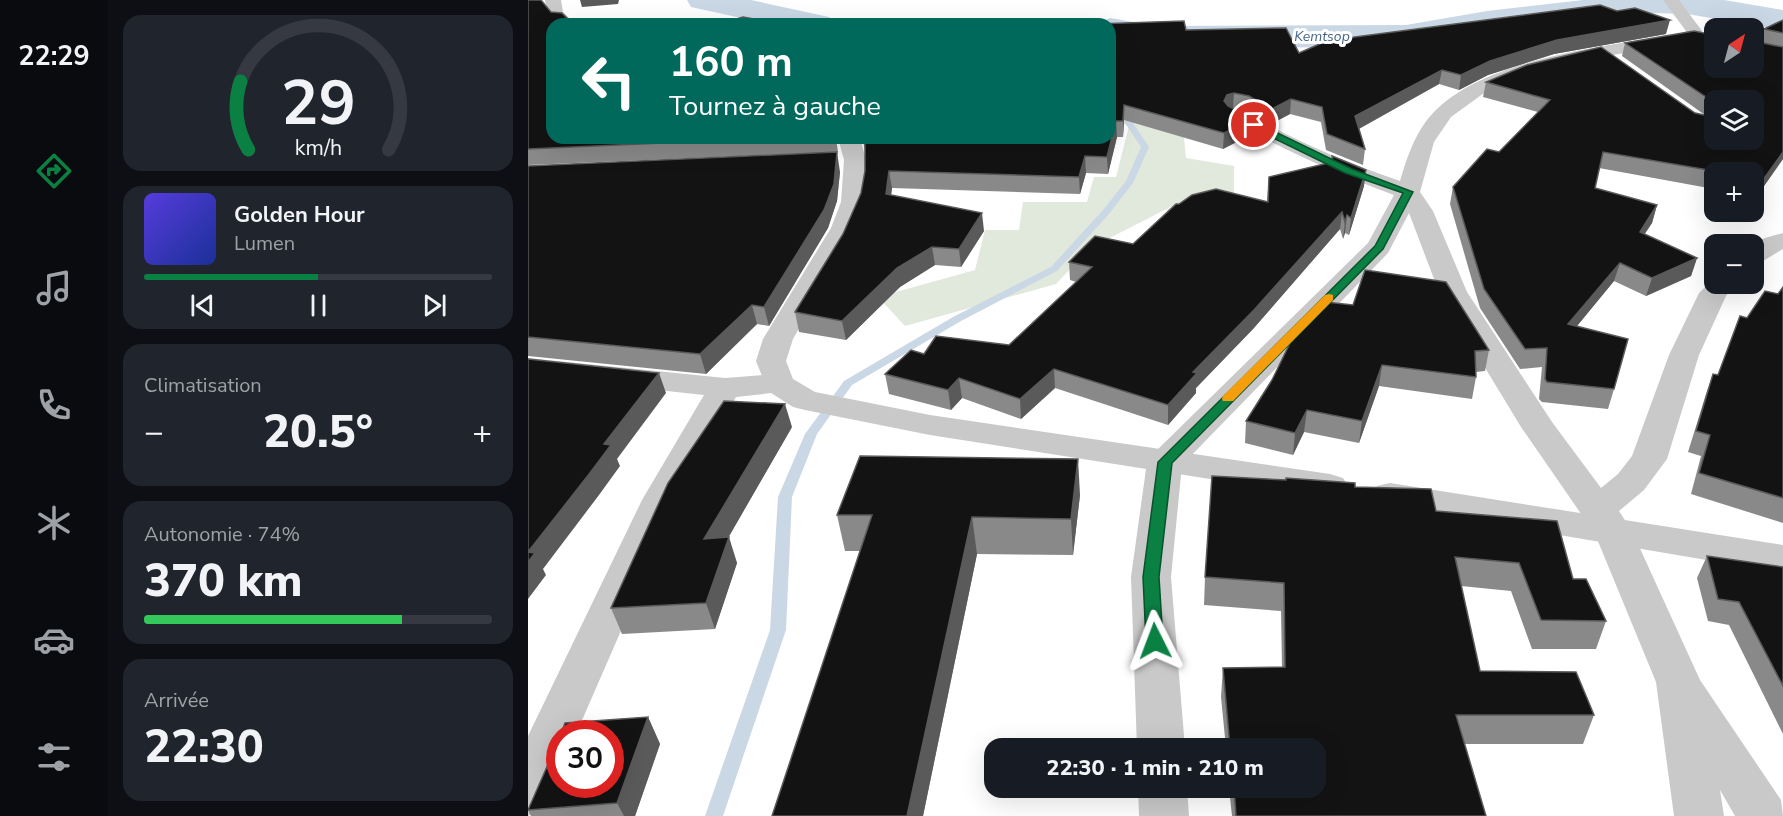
<!DOCTYPE html>
<html lang="fr">
<head>
<meta charset="utf-8">
<style>
	:root { --surface:#171b24; --page:#20242c; --text:#f1f3f6; --muted:#9ea1a6; --line:#363941; --accent:#0b8043 }
	body { margin:0; font-family:"Nunito Sans",sans-serif; background:var(--page); color:var(--text); height:100vh; display:flex; flex-direction:column; font-size:22px; white-space:nowrap }
	* { box-sizing:border-box; margin:0 }
	p { font-size:20px; color:var(--muted) }
	.icon { flex:none; width:33px; height:33px; fill:none; stroke:currentColor; stroke-width:2; stroke-linecap:round; stroke-linejoin:round }
	.map { position:relative; flex:1; overflow:hidden }
	.drawer { display:flex; flex-direction:column; gap:15px; padding:15px; background:#0d0f14; width:420px }
	.drawer>* { flex:none }
	.top-card { position:absolute; left:18px; top:18px; width:570px; height:126px; border-radius:18px; box-shadow:0 6px 24px #0002; background:#00695c; color:#fff; overflow:hidden }
	.needle { width:39px; rotate:36deg }
	.tools { position:absolute; left:1176px; top:18px; display:grid; gap:12px }
	.tools a { display:grid; place-items:center; width:60px; height:60px; border-radius:12px; background:var(--surface); box-shadow:0 6px 24px #0002; font-size:30px }
	.speed { position:absolute; left:18px; top:720px; display:flex; gap:12px; font-size:30px; font-weight:700; text-align:center }
	.speed>* { display:grid; place-content:center; width:78px; height:78px; border-radius:50%; background:var(--surface); box-shadow:0 6px 24px #0002; line-height:1 }
	.speed .limit { border:9px solid #d22; background:#fff; color:#111 }
	.pin { position:absolute; display:grid; place-items:center; width:51px; height:51px; color:#fff; margin:-26px; border:3px solid #fff; border-radius:50%; box-shadow:0 2px 6px #0007 }
	.me { position:absolute; width:66px; margin:-33px; rotate:357deg; stroke-linejoin:round; filter:drop-shadow(0 0 4px #0008) }
	.turn { display:flex; align-items:center; gap:21px; height:126px; padding:0 24px; font-size:27px }
	.turn .icon { width:78px; height:78px; stroke-width:2.5 }
	.turn b { display:block; font-size:42px; line-height:51px }
	.big { font-size:45px; font-weight:800; line-height:1.1 }
	.drawer .tile { flex:1; display:flex; flex-direction:column; justify-content:center; gap:9px; min-width:0; padding:0 21px; border-radius:18px; background:var(--page) }
	.drawer .dial { align-items:center; gap:0 }
	.dial svg { height:156px; overflow:visible; fill:none; stroke:var(--line); stroke-width:7; stroke-linecap:round; text-anchor:middle }
	.dial text { fill:var(--text); stroke:none }
	.song { display:flex; align-items:center; gap:18px }
	.cover { width:72px; height:72px; border-radius:9px; background:linear-gradient(135deg,hsl(250 70% 55%),hsl(230 70% 35%)) }
	.played { height:6px; border-radius:3px; background:linear-gradient(90deg,var(--accent) 50%,var(--line) 50%) }
	.keys { display:flex; justify-content:space-around; direction:ltr }
	.heat { display:flex; justify-content:space-between; align-items:center; font-size:33px; direction:ltr }
	.charge { height:9px; border-radius:4px; background:linear-gradient(90deg,#34c759 74%,var(--line) 0) }
	.trip { position:absolute; left:456px; top:738px; width:342px; height:60px; border-radius:18px; background:var(--surface); box-shadow:0 6px 24px #0002; font-weight:800; line-height:60px; text-align:center }
	main { display:flex; flex:1; min-height:0 }
	.tab-bar { display:flex; flex-direction:column; width:108px; justify-content:space-around; align-items:center; background:#090b0e; color:var(--muted) }
	.tab-bar .icon { width:42px; height:42px }
	.tab-bar .current { color:var(--accent) }
	.tab-bar b { font-size:27px; color:var(--text) }
	.map>svg:first-child { display:block }
</style>
</head>
<body>
<main>
<nav class="tab-bar">
<b>22:29</b>
<svg class="icon current" aria-label="directions" viewBox="0 0 24 24"><path d="M12 3l9 9-9 9-9-9zM9 14v-3h6M13 9l2 2-2 2"/></svg>
<svg class="icon" aria-label="music" viewBox="0 0 24 24"><path d="M9 18V5l10-2v13"/><circle cx="6" cy="18" r="3"/><circle cx="16" cy="16" r="3"/></svg>
<svg class="icon" aria-label="phone" viewBox="0 0 24 24"><path d="M5 4h4l2 5-3 2q2 4 5 5l2-3 5 2v4C11 20 4 13 5 4z"/></svg>
<svg class="icon" aria-label="climate" viewBox="0 0 24 24"><path d="M12 3v18M4 7l16 10M4 17L20 7"/></svg>
<svg class="icon" aria-label="car" viewBox="0 0 24 24"><path d="M5 17H2v-5l4-1 3-4h7l3 4 3 1v5h-3M9 17h6M6 11h13"/><circle cx="7" cy="17" r="2"/><circle cx="17" cy="17" r="2"/></svg>
<svg class="icon" aria-label="filters" viewBox="0 0 24 24"><path d="M4 7h16M4 17h16"/><circle cx="9" cy="7" r="2"/><circle cx="15" cy="17" r="2"/></svg>
</nav>
<section class="drawer">
<div class="tile dial"><svg viewBox="0 0 100 80">
<path d="M14 69A42 42 0 1 1 86 69"/>
<path d="M14 69A42 42 0 0 1 10 34" stroke="#0b8043"/>
<text x="50" y="56" font-size="32" font-weight="700">29</text>
<text x="50" y="72" font-size="11">km/h</text>
</svg></div>
<div class="tile">
<div class="song"><i class="cover"></i><div><b>Golden Hour</b><p>Lumen</p></div></div>
<div class="played"></div>
<div class="keys"><svg class="icon" aria-label="previous" viewBox="0 0 24 24"><path d="M18 5L8 12l10 7zM5 5v14"/></svg><svg class="icon" aria-label="pause" viewBox="0 0 24 24"><path d="M8 5v14M16 5v14"/></svg><svg class="icon" aria-label="next" viewBox="0 0 24 24"><path d="M6 5l10 7-10 7zM19 5v14"/></svg></div>
</div>
<div class="tile"><p>Climatisation</p>
<div class="heat"><a>−</a><b class="big">20.5°</b><a>+</a></div>
</div>
<div class="tile"><p>Autonomie · 74%</p><b class="big">370 km</b><div class="charge"></div></div>
<div class="tile"><p>Arrivée</p><b class="big">22:30</b></div>
</section>
<div class="map">
<svg width="1255" height="816" viewBox="0 0 1255 816">
	<rect width="100%" height="100%" fill="#fff"/>
	<path fill="#e1e8dc" d="M584 100 655 127 658 158 706 166V205L666 195 562 248 528 284 377 326 350 297 447 270 457 230H491L495 202H559L566 177H588L601 126 586 119Z"/>
	<g fill="none" stroke-linecap="round" stroke-linejoin="round">
		<path fill="#cad8e6" fill-rule="evenodd" d="M595 105 602 107 605 123 621 147 605 183 581 214 529 271 433 321 324 385 289 434 264 497 258 630 195 816H177L242 630 250 497 277 434 316 381 425 317 523 267 575 210 598 181 613 147 597 123Z"/>
		<g fill="#cad8e6" fill-rule="evenodd">
			<path d="M159 0H223L301 17 307 24H240L163 7Z"/>
			<path d="M1055 0H1196L1255 10V30L1159 14 1119 13 959 31 878 47 630 48 582 40V24H568L582 18 630 26 878 25 959 11Z"/>
		</g>
		<g fill="#c9c9c9" fill-rule="evenodd">
			<path d="M1135 0H1151L1174 31 1173 34 1186 36V46L1162 42 1061 59 1000 75 956 93 923 117 906 142 892 192 905 211 939 292 1024 422 1073 488 1090 474 1104 456 1141 355 1171 293 1186 278V284H1208L1198 296 1171 355 1139 459 1116 490 1091 511 1104 531 1172 680 1253 800 1255 816H1207L1192 790 1196 816H1146L1128 682 1067 534 993 427 911 292 881 213 860 253 654 465 643 577 657 748H609L603 577 619 462 625 454 840 243 866 195C808 174 754 149 700 119L697 115 700 111C714 107 726 117 738 124 782 147 825 165 872 181 880 155 888 129 909 109 963 57 1085 45 1156 33L1158 31Z"/>
			<path d="M1255 233V249L1235 261 1226 263 1225 244 1237 238Z"/>
			<path d="M0 358 197 378 251 374 262 377 267 384 262 391 208 397 150 500 48 734H32V776L18 810 0 816V736L114 500 176 395 0 376Z"/>
			<path d="M610 788H659L661 816H611Z"/>
		</g>
		<g fill="#c9c9c9" fill-rule="evenodd">
			<path d="M17 0H33L35 12 47 24H29L19 11Z"/>
			<path d="M310 138H332L338 160 337 202 329 228 265 339 258 361 265 379 287 392 402 415 802 474 815 478 820 486 815 494 802 498 402 435 277 410 265 407 240 391 228 361 235 339 303 228 313 202 316 160Z"/>
			<path d="M862 483 1255 545V573L849 504 844 495 849 486Z"/>
		</g>
	</g>
	<g fill="#898989" fill-rule="evenodd">
		<path d="M0 0 24 138H308L310 152 0 165Z"/>
		<path d="M1255 20V159L1229 196H1226V172H1186V189L1071 168 1067 188 1129 205 1124 223 1116 234 1169 258 1163 276 1118 296 1086 281 1049 326 1086 389 1080 409 1014 402 1011 399 1014 367 992 369 952 308 922 204 925 187 971 152 1010 112 955 97 958 82 1177 115 1094 56 1097 43 1186 68 1230 42H1232L1236 29ZM1186 100 1226 140H1186Z"/>
		<path d="M582 24 658 30 771 53 819 38 1138 34 1026 54 960 75 931 90 911 84 831 129 837 149 835 165 798 150 793 122 762 114 743 124 721 111 705 108H704L725 119 724 134 695 149 596 120 595 137H589L580 174 558 173 552 194 364 188 363 195 456 231 433 267 407 265 372 287 318 340 271 332 267 312 315 234 333 193 337 171V149L334 138H582Z"/>
		<path d="M804 156 836 186 821 235 817 233 815 239 812 229 725 329 668 388V393L640 425 527 388 493 419 434 398 423 410 361 394 357 374 396 354 481 345 548 282 542 280 541 262 605 244 651 204 739 202 741 177 803 163Z"/>
		<path d="M0 166 312 172 309 201 300 228 241 326 229 324 178 374 0 356Z"/>
		<path d="M1255 287V523L1163 494 1173 456 1160 452 1178 394 1185 374 1190 375Z"/>
		<path d="M767 333 961 350 957 371 948 372V377L944 399 851 386 831 443 776 432 765 455 717 443 718 421 744 380Z"/>
		<path d="M264 427 200 538 209 563 187 629 94 634 83 608Z"/>
		<path d="M827 487 908 511 1045 579 1078 621 1068 649H1004L983 591 933 586 952 671 1066 715 1055 744H936L958 816H704L701 788H788V748H698L693 697 695 668 754 667 753 611 676 605 677 577Z"/>
		<path d="M552 495 545 555 449 554 395 816H244L332 551H317L309 515Z"/>
		<path d="M1179 556 1255 567V734L1201 625 1180 621 1169 578Z"/>
		<path d="M120 717 132 744 107 816H3L0 810Z"/>
	</g>
	<g fill="#5a5a5a">
		<path d="M52 0H91L90 4 54 7Z"/>
		<path d="M1142 20 1138 34 1026 54 960 75 931 90 933 75 962 61 1029 40Z"/>
		<path d="M914 70 911 84 825 132 827 116Z"/>
		<path d="M706 93 705 108 698 110 696 101 699 95Z"/>
		<path d="M763 99 762 114 743 124 744 109Z"/>
		<path d="M596 105V120L595 137V121Z"/>
		<path d="M725 119 724 134 695 149 696 133Z"/>
		<path d="M588 121 589 137 580 174 579 157Z"/>
		<path d="M309 152 312 172 309 201 300 228 241 326 236 307Z"/>
		<path d="M1255 152V159L1229 196 1235 180Z"/>
		<path d="M557 156 558 173 552 194 551 177Z"/>
		<path d="M838 170 836 186 821 235 823 218Z"/>
		<path d="M361 171 364 188 361 211 358 194Z"/>
		<path d="M1129 205 1124 223 1107 249 1112 232Z"/>
		<path d="M814 212 812 229 725 329 668 388V393L640 425V405L665 372Z"/>
		<path d="M454 213 456 231 433 267 431 249Z"/>
		<path d="M819 215 817 233 815 239 817 222Z"/>
		<path d="M404 247 407 265 372 287 318 340 314 321 369 268Z"/>
		<path d="M1169 258 1163 276 1118 296 1124 278Z"/>
		<path d="M1092 263 1086 281 1035 343 1040 324Z"/>
		<path d="M224 305 229 324 178 374 172 354Z"/>
		<path d="M854 365 851 386 831 443 834 421Z"/>
		<path d="M526 369 527 388 493 419 492 399Z"/>
		<path d="M131 373 138 393 89 459 92 466 71 495 15 569 18 575 0 599V552L76 444Z"/>
		<path d="M431 378 434 398 423 410 420 390Z"/>
		<path d="M257 404 264 427 185 564 176 539Z"/>
		<path d="M779 410 776 432 765 455 767 433Z"/>
		<path d="M550 459 552 495 545 555 543 519Z"/>
		<path d="M444 517 449 554 395 816H379Z"/>
		<path d="M201 537 209 563 187 629 178 603Z"/>
		<path d="M120 717 132 744 107 816H96L89 803Z"/>
	</g>
	<g fill="#131313" stroke="#5a5a5a" stroke-width="1.5">
		<path d="M0 0H13L23 12 34 13 45 24H24V138H248L0 149Z"/>
		<path d="M1072 5 1089 11 1107 8 1142 20 1029 40 962 61 933 75 914 70 827 116 837 149 799 134 794 107 763 99 744 109 721 96 706 93 699 95 696 101 700 106 725 119 696 133 596 105 595 121H588L579 157 557 156 551 177 361 171 358 194 454 213 431 249 404 247 369 268 314 321 267 312 315 234 333 193 337 171V143L336 138H582V24H567L656 21 658 30 758 28 771 53 810 36 819 38Z"/>
		<path d="M215 17 251 24H192Z"/>
		<path d="M1255 20V33L1236 29Z"/>
		<path d="M274 21 291 24H263Z"/>
		<path d="M1166 31 1186 35V68H1226V34L1228 33 1230 42 1255 47V152L1235 180 1226 178V172H1192L1075 152 1067 188 1129 205 1112 232 1169 258 1124 278 1092 263 1040 324 1100 339 1086 389 1019 382 1017 379 1019 348 997 349 956 289 925 187 959 149 971 152 1022 100 958 82 999 65 1073 47 1167 113 1176 115 1183 113 1186 110V140H1226V100H1186V106L1184 101 1097 43Z"/>
		<path d="M309 152 306 184 296 210 236 307 224 305 172 354 0 337V166Z"/>
		<path d="M804 156 838 170 823 218 819 215 817 222 814 212 726 310 665 372 669 373 640 405 526 369 492 399 431 378 420 390 357 374 383 350 396 354 408 336 481 345 564 267 541 262 567 236 605 244 648 204H651L664 195 688 189 740 202 741 177 805 162Z"/>
		<path d="M837 270 918 282 961 350 947 351 948 377 854 365 834 421 779 410 767 433 718 421 744 380 767 333 798 302 825 305Z"/>
		<path d="M1255 287V498L1171 473 1182 435 1168 431 1185 374 1190 375 1212 316 1219 318 1237 291 1250 294Z"/>
		<path d="M0 359 131 373 76 444 83 445 62 473 0 552Z"/>
		<path d="M196 401 257 404 176 539 201 537 178 603 83 608 140 483Z"/>
		<path d="M332 456 550 459 543 519 444 517 379 816H244L344 515H309Z"/>
		<path d="M684 476 758 480V478L827 483V487L903 489 908 511 1029 521 1045 579H1058L1078 621 1013 620 991 563 927 557 952 671 1048 672 1066 715H928L958 816H708L706 788H788V748H702L695 668 757 667 756 583 677 577Z"/>
		<path d="M0 552 7 553 0 562Z"/>
		<path d="M1179 556 1255 567V686L1211 602 1190 599Z"/>
		<path d="M120 717 89 803 0 810 32 737V784H82V734H33L37 723Z"/>
	</g>
	<path fill="#0b8043" stroke="#07532c" stroke-width="1.5" d="M723 123H729L824 169 885 192 855 249 644 463 631 577 635 641 633 646 627 648 620 646 618 641 615 577 630 462 847 246 875 193 817 173 723 127Z"/>
	<path fill="#f59e0b" d="M801 294 805 295V300L705 401H695L694 399 695 396 797 295Z"/>
	<g text-anchor="middle" dominant-baseline="central" stroke-width="6" stroke-linejoin="round" paint-order="stroke">
		<g font-size="14" font-style="italic" fill="#456584" stroke="#fff">
			<text x="794" y="36">Kemtsop</text>
		</g>
	</g>
</svg>
<div class="tools">
<a><svg class="needle" viewBox="-14 -14 28 28"><path d="M0-13l5 13h-10z" fill="#e53935"/><path d="M0 13l5-13h-10z" fill="#9ea1a6"/></svg></a>
<a><svg class="icon" aria-label="layers" viewBox="0 0 24 24"><path d="M12 4l9 5-9 5-9-5zM3 14l9 5 9-5"/></svg></a>
<a>+</a>
<a>−</a>
</div>
<div class="speed"><div class="limit">30</div></div>
<div class="pin" style="left:726px;top:125px;background:#d93025"><svg class="icon" aria-label="arrive" viewBox="0 0 24 24"><path d="M6 21V4h12l-3 4 3 4H6"/></svg></div>
<svg class="me" style="left:627px;top:641px" viewBox="-20 -20 40 40"><path d="M0-17L14 15 0 8-14 15z" fill="#0b8043" stroke="#fff" stroke-width="4"/></svg>
<div class="trip">22:30 · 1 min · 210 m</div>
<div class="top-card">
<div class="turn"><svg class="icon" aria-label="left" viewBox="0 0 24 24"><path d="M17 20v-9H6M10 6l-5 5 5 5"/></svg><div><b>160 m</b>Tournez à gauche</div></div>
</div>
</div>
</main>
</body>
</html>
